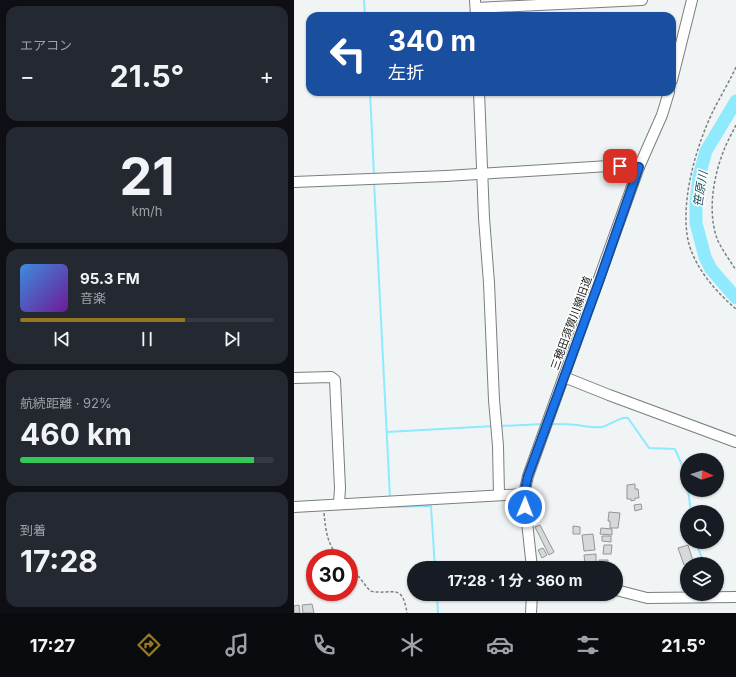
<!DOCTYPE html>
<html lang="ja">
<head>
<meta charset="utf-8">
<style>
	:root { --surface:#171b24; --page:#242831; --text:#f1f3f6; --muted:#9ea1a6; --line:#363941; --accent:#95781f }
	body { margin:0; font-family:Inter,"Noto Sans JP",sans-serif; background:var(--page); color:var(--text); height:100vh; display:flex; flex-direction:column; font-size:15px; white-space:nowrap }
	* { box-sizing:border-box; margin:0 }
	p { font-size:13px; color:var(--muted) }
	.icon { flex:none; width:22px; height:22px; fill:none; stroke:currentColor; stroke-width:2; stroke-linecap:round; stroke-linejoin:round }
	.map { position:relative; flex:1; overflow:hidden }
	.sheet { display:flex; flex-direction:column; gap:6px; padding:6px; background:#0d0f14; width:294px }
	.sheet>* { flex:none }
	.banner { position:absolute; left:12px; top:12px; width:370px; height:84px; border-radius:12px; box-shadow:0 1px 3px #0004; background:#1a4fa0; color:#fff; overflow:hidden }
	.needle { width:26px; rotate:94deg }
	.tools { position:absolute; left:386px; top:453px; display:grid; gap:8px }
	.tools a { display:grid; place-items:center; width:44px; height:44px; border-radius:50%; background:var(--surface); box-shadow:0 1px 3px #0004; font-size:20px }
	.speed { position:absolute; left:12px; top:549px; display:flex; gap:8px; font-size:20px; font-weight:700; text-align:center }
	.speed>* { display:grid; place-content:center; width:52px; height:52px; border-radius:50%; background:var(--surface); box-shadow:0 1px 3px #0004; line-height:1 }
	.speed .limit { border:6px solid #d22; background:#fff; color:#111 }
	.pin { position:absolute; display:grid; place-items:center; width:34px; height:34px; color:#fff; margin:-17px; border-radius:8px; box-shadow:0 2px 6px #0006 }
	.me { position:absolute; width:44px; margin:-22px; rotate:1deg; stroke-linejoin:round; filter:drop-shadow(0 0 3px #0008) }
	.turn { display:flex; align-items:center; gap:14px; height:84px; padding:0 16px; font-size:18px }
	.turn .icon { width:52px; height:52px; stroke-width:2.5 }
	.turn b { display:block; font-size:28px; line-height:34px }
	.big { font-size:30px; font-weight:700; line-height:1.1 }
	.sheet .widget { flex:1; display:flex; flex-direction:column; justify-content:center; gap:6px; min-width:0; padding:0 14px; border-radius:12px; background:var(--page) }
	.sheet .dial { align-items:center; gap:0 }
	.dial b { font-size:52px; line-height:1 }
	.song { display:flex; align-items:center; gap:12px }
	.cover { width:48px; height:48px; border-radius:6px; background:linear-gradient(135deg,hsl(210 70% 55%),hsl(280 70% 35%)) }
	.played { height:4px; border-radius:2px; background:linear-gradient(90deg,var(--accent) 65%,var(--line) 65%) }
	.keys { display:flex; justify-content:space-around; direction:ltr }
	.heat { display:flex; justify-content:space-between; align-items:center; font-size:22px; direction:ltr }
	.charge { height:6px; border-radius:3px; background:linear-gradient(90deg,#34c759 92%,var(--line) 0) }
	.trip { position:absolute; left:113px; top:561px; width:216px; height:40px; border-radius:20px; background:var(--surface); box-shadow:0 1px 3px #0004; font-weight:700; line-height:40px; text-align:center }
	.tabs { display:flex; height:64px; justify-content:space-around; align-items:center; background:#090b0e; color:var(--muted) }
	.tabs .icon { width:28px; height:28px }
	.tabs .on { color:var(--accent) }
	.tabs b { font-size:18px; color:var(--text) }
	main { display:flex; flex:1; min-height:0 }
	.map>svg:first-child { display:block }
</style>
</head>
<body>
<main>
<section class="sheet">
<div class="widget"><p>エアコン</p>
<div class="heat"><a>−</a><b class="big">21.5°</b><a>+</a></div>
</div>
<div class="widget dial"><b>21</b><p>km/h</p></div>
<div class="widget">
<div class="song"><i class="cover"></i><div><b>95.3 FM</b><p>音楽</p></div></div>
<div class="played"></div>
<div class="keys"><svg class="icon" aria-label="previous" viewBox="0 0 24 24"><path d="M18 5L8 12l10 7zM5 5v14"/></svg><svg class="icon" aria-label="pause" viewBox="0 0 24 24"><path d="M8 5v14M16 5v14"/></svg><svg class="icon" aria-label="next" viewBox="0 0 24 24"><path d="M6 5l10 7-10 7zM19 5v14"/></svg></div>
</div>
<div class="widget"><p>航続距離 · 92%</p><b class="big">460 km</b><div class="charge"></div></div>
<div class="widget"><p>到着</p><b class="big">17:28</b></div>
</section>
<div class="map">
<svg width="442" height="613" viewBox="0 0 442 613">
	<rect width="100%" height="100%" fill="#f0f4f5"/>
	<g fill="none" stroke-linecap="round" stroke-linejoin="round">
		<g stroke="#8feafe" stroke-width="2">
			<path d="M70 0 71 16"/>
			<path d="M76 92 80 175"/>
			<path d="M80 181 96 498"/>
			<path d="M256 424C265 424 273 424 282 425 291 426 299 428 308 427 317 425 326 416 334 418L355 448 381 449 390 470 393 487"/>
			<path d="M206 426 250 424"/>
			<path d="M93 432 200 426"/>
			<path d="M394 490 397 512"/>
			<path d="M96 505V507L137 506 141 568"/>
			<path d="M402 542 410 564"/>
			<path d="M143 594 144 613"/>
		</g>
		<path stroke="#8feafe" stroke-width="13" d="M442 101 412 151 405 176 402 204V223L411 257 417 269 442 298"/>
	</g>
	<g fill="#d5d9da" stroke="#929697">
		<path d="M341 484V489H344L345 498H341V500L337 501V499H333V485Z"/>
		<path d="M347 504 348 509 341 511 340 505Z"/>
		<path d="M315 512 326 513 324 528H316V521H314Z"/>
		<path d="M246 525 260 552 255 555 241 527Z"/>
		<path d="M279 526 286 527V534H279Z"/>
		<path d="M307 528 318 529V535L306 534Z"/>
		<path d="M299 534 301 550 290 551 288 535Z"/>
		<path d="M308 536H317V542L308 541Z"/>
		<path d="M310 545H318L317 554H309Z"/>
		<path d="M394 545 399 561H401L402 564 394 563 390 565 384 548Z"/>
		<path d="M249 548 253 555 248 558 244 550Z"/>
		<path d="M302 554V564H291L290 555Z"/>
		<path d="M305 560H314V566L305 565Z"/>
		<path d="M391 575H393V591L389 590Z"/>
		<path d="M18 604 20 613H9L8 605Z"/>
		<path d="M5 605 6 613H0V606Z"/>
	</g>
	<g fill="none" stroke-linecap="round" stroke-linejoin="round">
		<defs>
			<g id="minor">
				<path d="M181 0 182 16"/>
				<path d="M182 8 348 0"/>
				<path d="M378 80 398 0"/>
				<path d="M185 92 190 218 195 283 200 400 204 446 205 495"/>
				<path d="M0 182 152 176 315 166H336L345 167"/>
				<path d="M270 377 315 395 442 442"/>
				<path d="M0 378 37 377 41 380 46 488 45 504"/>
				<path d="M0 507 230 494"/>
				<path d="M238 568 230 494 234 476 345 167 368 115 375 92"/>
				<path d="M322 590 353 598 442 597"/>
				<path d="M237 613 238 594"/>
			</g>
		</defs>
		<use href="#minor" stroke="#7a7e7f" stroke-width="12"/>
		<g stroke="#7d7f80" stroke-width="1.5" stroke-dasharray="3 2" stroke-linecap="butt">
			<path d="M442 67C433 87 420 106 412 127 399 159 387 205 394 240 400 267 422 292 442 309"/>
			<path d="M442 125C438 133 433 142 430 150 419 177 413 214 424 241 429 251 436 261 442 270"/>
			<path d="M30 513C32 533 33 541 44 558"/>
			<path d="M55 571 65 577 76 591C98 596 108 581 113 613"/>
		</g>
		<use href="#minor" stroke="#fff" stroke-width="10"/>
	</g>
	<g fill="none" stroke-linecap="round" stroke-linejoin="round">
		<defs>
			<path id="route" d="M231 507 230 494 234 476 306 279 345 167 326 166"/>
		</defs>
		<use href="#route" stroke="#114b97" stroke-width="10"/>
		<use href="#route" stroke="#1a73e8" stroke-width="7"/>
	</g>
	<g text-anchor="middle" dominant-baseline="central" stroke-width="3" stroke-linejoin="round" paint-order="stroke">
		<g font-size="11" fill="#1a1b1b" stroke="#fff">
			<text transform="translate(277 323) rotate(-70)">三穂田須賀川線旧道</text>
		</g>
		<g font-size="12" font-style="italic" fill="#20555f" stroke="#fff">
			<text transform="translate(406 189) rotate(-81)">笹原川</text>
		</g>
	</g>
</svg>
<div class="tools">
<a><svg class="needle" viewBox="-14 -14 28 28"><path d="M0-13l5 13h-10z" fill="#e53935"/><path d="M0 13l5-13h-10z" fill="#9ea1a6"/></svg></a>
<a><svg class="icon" aria-label="search" viewBox="0 0 24 24"><circle cx="10" cy="10" r="6"/><path d="M15 15l6 6"/></svg></a>
<a><svg class="icon" aria-label="layers" viewBox="0 0 24 24"><path d="M12 4l9 5-9 5-9-5zM3 14l9 5 9-5"/></svg></a>
</div>
<div class="speed"><div class="limit">30</div></div>
<div class="pin" style="left:326px;top:166px;background:#d93025"><svg class="icon" aria-label="arrive" viewBox="0 0 24 24"><path d="M6 21V4h12l-3 4 3 4H6"/></svg></div>
<svg class="me" style="left:231px;top:507px" viewBox="-20 -20 40 40"><circle r="17" fill="#1a73e8" stroke="#fff" stroke-width="3"/><path d="M0-11L8 9 0 5-8 9z" fill="#fff"/></svg>
<div class="trip">17:28 · 1 分 · 360 m</div>
<div class="banner">
<div class="turn"><svg class="icon" aria-label="left" viewBox="0 0 24 24"><path d="M17 20v-9H6M10 6l-5 5 5 5"/></svg><div><b>340 m</b>左折</div></div>
</div>
</div>
</main>
<nav class="tabs">
<b>17:27</b>
<svg class="icon on" aria-label="directions" viewBox="0 0 24 24"><path d="M12 3l9 9-9 9-9-9zM9 14v-3h6M13 9l2 2-2 2"/></svg>
<svg class="icon" aria-label="music" viewBox="0 0 24 24"><path d="M9 18V5l10-2v13"/><circle cx="6" cy="18" r="3"/><circle cx="16" cy="16" r="3"/></svg>
<svg class="icon" aria-label="phone" viewBox="0 0 24 24"><path d="M5 4h4l2 5-3 2q2 4 5 5l2-3 5 2v4C11 20 4 13 5 4z"/></svg>
<svg class="icon" aria-label="climate" viewBox="0 0 24 24"><path d="M12 3v18M4 7l16 10M4 17L20 7"/></svg>
<svg class="icon" aria-label="car" viewBox="0 0 24 24"><path d="M5 17H2v-5l4-1 3-4h7l3 4 3 1v5h-3M9 17h6M6 11h13"/><circle cx="7" cy="17" r="2"/><circle cx="17" cy="17" r="2"/></svg>
<svg class="icon" aria-label="filters" viewBox="0 0 24 24"><path d="M4 7h16M4 17h16"/><circle cx="9" cy="7" r="2"/><circle cx="15" cy="17" r="2"/></svg>
<b>21.5°</b>
</nav>
</body>
</html>
